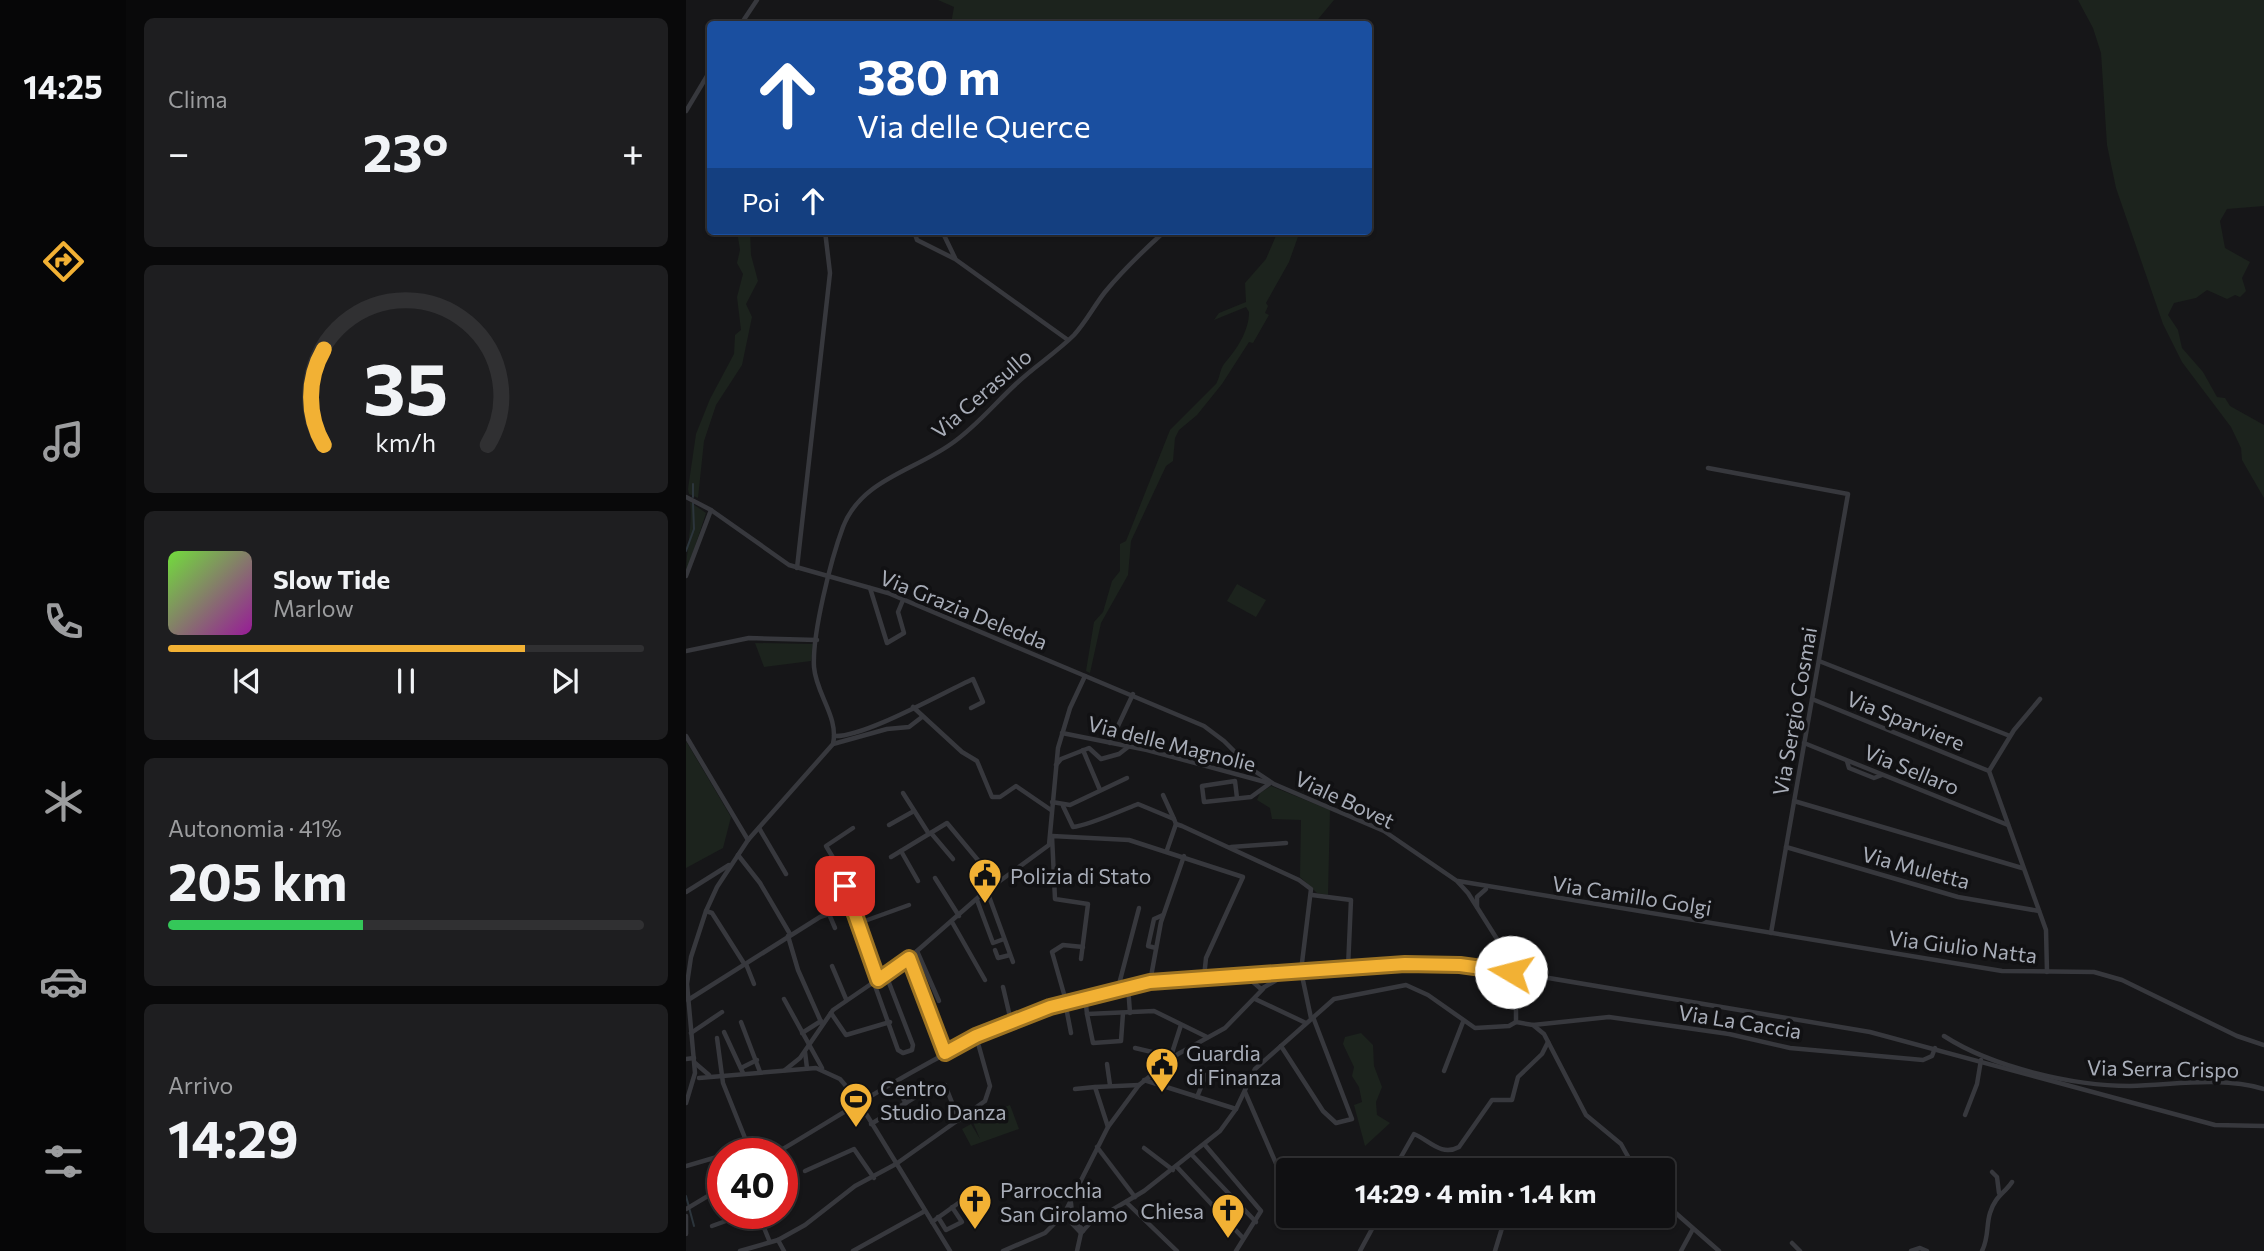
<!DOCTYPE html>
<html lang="it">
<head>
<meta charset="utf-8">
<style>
	:root { --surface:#101012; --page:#1e1e20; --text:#f1f3f6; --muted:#9c9d9f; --line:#303032; --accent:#f2b134 }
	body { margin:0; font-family:Commissioner,sans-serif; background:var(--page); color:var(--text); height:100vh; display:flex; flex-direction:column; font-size:26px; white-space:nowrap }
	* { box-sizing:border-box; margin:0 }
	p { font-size:23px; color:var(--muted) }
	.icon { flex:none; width:38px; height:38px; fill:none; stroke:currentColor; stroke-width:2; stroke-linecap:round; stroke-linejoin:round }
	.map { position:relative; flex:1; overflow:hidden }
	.panel { display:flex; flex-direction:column; gap:18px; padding:18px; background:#09090a; width:560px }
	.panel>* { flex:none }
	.hud { position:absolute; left:21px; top:21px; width:665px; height:214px; border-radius:7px; box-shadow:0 2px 5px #0004,0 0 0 2px var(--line); background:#1a4fa0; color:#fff; overflow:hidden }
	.speed { position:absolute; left:21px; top:1138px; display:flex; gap:14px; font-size:35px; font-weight:700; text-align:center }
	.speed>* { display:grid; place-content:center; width:91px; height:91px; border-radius:50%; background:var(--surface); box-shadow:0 2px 5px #0004,0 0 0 2px var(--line); line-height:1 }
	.speed .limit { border:10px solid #d22; background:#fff; color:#111 }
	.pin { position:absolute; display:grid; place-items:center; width:60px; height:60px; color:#fff; margin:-30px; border-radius:14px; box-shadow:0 4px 10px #0006 }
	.me { position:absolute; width:77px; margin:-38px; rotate:278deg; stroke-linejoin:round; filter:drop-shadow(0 0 5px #0008) }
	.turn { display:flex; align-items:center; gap:24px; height:147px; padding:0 35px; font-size:32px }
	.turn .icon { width:91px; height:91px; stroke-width:2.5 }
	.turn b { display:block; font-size:49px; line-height:60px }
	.then { display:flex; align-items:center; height:66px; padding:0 35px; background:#0003; gap:14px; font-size:26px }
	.big { font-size:52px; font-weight:700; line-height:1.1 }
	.panel .tile { flex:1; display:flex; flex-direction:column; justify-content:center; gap:10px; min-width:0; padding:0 24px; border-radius:10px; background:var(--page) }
	.panel .dial { align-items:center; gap:0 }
	.dial svg { height:182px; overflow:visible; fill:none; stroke:var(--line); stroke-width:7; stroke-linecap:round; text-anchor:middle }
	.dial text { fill:var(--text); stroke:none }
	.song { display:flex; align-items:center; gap:21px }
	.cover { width:84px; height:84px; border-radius:10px; background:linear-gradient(135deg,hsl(100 70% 55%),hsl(300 70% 35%)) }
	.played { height:7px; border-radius:4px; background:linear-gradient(90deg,var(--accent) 75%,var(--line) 75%) }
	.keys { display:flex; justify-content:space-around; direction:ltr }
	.heat { display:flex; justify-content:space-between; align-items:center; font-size:38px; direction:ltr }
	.charge { height:10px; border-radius:5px; background:linear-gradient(90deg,#34c759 41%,var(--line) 0) }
	.trip { position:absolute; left:590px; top:1158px; width:399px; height:70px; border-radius:7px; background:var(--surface); box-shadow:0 2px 5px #0004,0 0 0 2px var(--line); font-weight:700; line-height:70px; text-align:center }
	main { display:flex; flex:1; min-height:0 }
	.menu { display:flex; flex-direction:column; width:126px; justify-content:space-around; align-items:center; background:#060607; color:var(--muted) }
	.menu .icon { width:49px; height:49px }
	.menu .selected { color:var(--accent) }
	.menu b { font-size:32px; color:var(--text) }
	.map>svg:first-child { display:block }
</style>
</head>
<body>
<main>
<nav class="menu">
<b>14:25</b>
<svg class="icon selected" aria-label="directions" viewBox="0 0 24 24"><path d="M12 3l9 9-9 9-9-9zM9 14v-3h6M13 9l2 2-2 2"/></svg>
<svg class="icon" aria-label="music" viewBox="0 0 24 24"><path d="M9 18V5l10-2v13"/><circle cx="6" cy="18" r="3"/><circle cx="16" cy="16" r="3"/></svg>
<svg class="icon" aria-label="phone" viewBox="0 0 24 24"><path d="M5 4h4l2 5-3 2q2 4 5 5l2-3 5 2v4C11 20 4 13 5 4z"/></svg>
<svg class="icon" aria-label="climate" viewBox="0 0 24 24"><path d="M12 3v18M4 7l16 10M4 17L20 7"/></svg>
<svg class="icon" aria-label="car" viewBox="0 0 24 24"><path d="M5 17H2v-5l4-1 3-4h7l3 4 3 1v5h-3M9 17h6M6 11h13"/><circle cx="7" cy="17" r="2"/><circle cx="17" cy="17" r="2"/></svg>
<svg class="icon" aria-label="filters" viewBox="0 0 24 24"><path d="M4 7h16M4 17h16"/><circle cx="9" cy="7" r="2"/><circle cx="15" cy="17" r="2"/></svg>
</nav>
<section class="panel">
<div class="tile"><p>Clima</p>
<div class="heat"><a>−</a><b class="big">23°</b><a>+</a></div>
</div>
<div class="tile dial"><svg viewBox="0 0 100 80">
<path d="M14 69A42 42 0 1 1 86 69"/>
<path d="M14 69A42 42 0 0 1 14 27" stroke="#f2b134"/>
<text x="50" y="56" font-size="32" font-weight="700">35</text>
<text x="50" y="72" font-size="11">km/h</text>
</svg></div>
<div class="tile">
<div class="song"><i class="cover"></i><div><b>Slow Tide</b><p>Marlow</p></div></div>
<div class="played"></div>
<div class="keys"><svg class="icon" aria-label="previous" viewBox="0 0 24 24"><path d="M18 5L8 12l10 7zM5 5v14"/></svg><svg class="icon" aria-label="pause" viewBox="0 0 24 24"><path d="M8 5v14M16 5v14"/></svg><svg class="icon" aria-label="next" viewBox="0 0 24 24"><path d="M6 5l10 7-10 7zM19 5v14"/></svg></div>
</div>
<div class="tile"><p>Autonomia · 41%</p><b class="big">205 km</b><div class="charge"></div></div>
<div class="tile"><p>Arrivo</p><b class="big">14:29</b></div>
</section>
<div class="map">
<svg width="1578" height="1251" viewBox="0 0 1578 1251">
	<rect width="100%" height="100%" fill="#161618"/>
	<g fill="#1c231d">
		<path d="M252 0H648L628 24H265L268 7Z"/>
		<path d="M1392 0H1578V206L1541 209 1534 221 1539 248 1564 262 1556 278 1560 291 1554 297 1549 295 1541 299 1521 290 1510 298 1488 303 1482 315 1492 330 1496 348 1517 372 1531 397 1539 398 1544 406 1578 425V498L1556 460 1555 448 1545 427 1496 362 1477 324 1430 188 1421 145 1415 53 1407 28Z"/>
		<path d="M51 231H64L65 255 72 281 60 304 66 317 56 365 30 405 18 441 12 498 3 494 2 489 10 434 24 399 48 354 49 335 55 330 51 297 57 274 51 263 54 250Z"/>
		<path d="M592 231H614L603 262 580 303 582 306 579 313 583 315 567 343 563 342 536 384 511 415 493 430 489 438 487 461 480 466 445 541 442 575 415 623 404 673 400 671 408 622 417 612 426 581 434 571V544L440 541 484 430 530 384C534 377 534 369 538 364 550 350 563 332 563 312L560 307 528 320 533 313 560 302 559 283 580 259Z"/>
		<path d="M4 502 20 513 0 574C0 550 7 525 4 502Z"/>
		<path d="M551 584 580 600 570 617 541 601Z"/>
		<path d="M69 643 127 644 125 661 78 667Z"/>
		<path d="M0 741 45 817 37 848 0 868Z"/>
		<path d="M585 786 644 810 642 895 631 893 614 877 615 820 586 819 584 808 571 800 574 793Z"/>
		<path d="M675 1033 687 1045 688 1066 696 1087 690 1102 691 1115 704 1123 679 1146 668 1105 676 1102 673 1087 666 1076 668 1067 657 1044 659 1037Z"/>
		<path d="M324 1105 333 1129 285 1146 276 1129 285 1124 294 1139 286 1120Z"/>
	</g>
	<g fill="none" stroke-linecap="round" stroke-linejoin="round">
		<g stroke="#2c353c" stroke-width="2">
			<path d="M7 484V497"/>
			<path d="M0 551 8 529 7 503"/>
			<path d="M0 1196 8 1226"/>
		</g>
		<g stroke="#37383d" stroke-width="4.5">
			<path d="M55 24 71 0"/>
			<path d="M0 111 24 71"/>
			<path d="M228 231 231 240 269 259 382 340"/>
			<path d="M256 231 269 258"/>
			<path d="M1022 468 1162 494 1085 933"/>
			<path d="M0 497 25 510 103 565 202 593 518 726 538 741 567 770 588 784 698 831 771 881 782 893 823 958 825 972"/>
			<path d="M111 568 144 273 139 231"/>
			<path d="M0 576 25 510"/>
			<path d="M184 588 201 643 218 633 212 612 217 600"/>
			<path d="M0 651 63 638 131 640"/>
			<path d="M1133 661 1324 736"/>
			<path d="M1126 699 1303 771"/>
			<path d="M1354 699 1328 730 1303 771 1360 930 1361 972"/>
			<path d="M227 707 276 752 291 761 306 797H314L330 786 365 810"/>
			<path d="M376 733 461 750 583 783"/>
			<path d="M0 736 62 840"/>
			<path d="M148 736C177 738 256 693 287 679L297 702 285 708"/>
			<path d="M424 743 447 694"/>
			<path d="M1118 743 1322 825"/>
			<path d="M147 744 201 729 223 727 236 717"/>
			<path d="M397 750 414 790"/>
			<path d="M1161 761 1163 768 1188 778 1196 775"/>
			<path d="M370 765 375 759 403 748 415 759 433 754 442 747"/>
			<path d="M217 793 243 834"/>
			<path d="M477 795 488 819"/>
			<path d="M551 798 549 781 516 786 518 802 565 797 583 784"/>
			<path d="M1108 801 1336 868"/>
			<path d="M366 802 384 805 441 778"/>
			<path d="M377 806 387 827C401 826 437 810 452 804L488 819 490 824"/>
			<path d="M203 825 228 811"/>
			<path d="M73 828 100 874"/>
			<path d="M167 828 140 846 152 866 192 980"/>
			<path d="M245 833 267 859"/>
			<path d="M545 847 600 843"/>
			<path d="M1100 847 1272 897 1353 911"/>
			<path d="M481 850 490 824 496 826 613 880 625 889 615 971 625 1018"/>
			<path d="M215 851 232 881"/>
			<path d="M52 855 74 883 104 934"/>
			<path d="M205 857 261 823 311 883"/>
			<path d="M249 878 273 916"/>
			<path d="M772 881 1316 971 1408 972 1436 980 1551 1036 1578 1045"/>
			<path d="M301 891 327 962"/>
			<path d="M0 892 43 865"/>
			<path d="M626 895 665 900 662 968"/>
			<path d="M291 900 307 943 318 939"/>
			<path d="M791 907V897L800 889"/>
			<path d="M20 911 26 913 59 965"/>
			<path d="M143 914 149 928"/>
			<path d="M266 922 299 980"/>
			<path d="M173 923 223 905"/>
			<path d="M102 936 112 970 136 1024"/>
			<path d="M470 948 462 946 468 919 477 915"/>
			<path d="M309 950 312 958 324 955"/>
			<path d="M231 951 253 1001"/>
			<path d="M223 958 259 1053"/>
			<path d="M395 959 402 904 369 899 366 836 443 840 557 877 520 958 518 977"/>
			<path d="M60 964 68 984"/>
			<path d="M146 966 160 999"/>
			<path d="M830 973V1022L847 1025 858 1034 900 1115 935 1144 950 1171"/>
			<path d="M558 974 575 989 601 974"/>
			<path d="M579 976 719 964 809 969 1184 1032 1529 1125 1578 1126"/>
			<path d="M464 982 475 922 498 856"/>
			<path d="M188 983 212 1050 217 1053 226 1050 227 1045 200 975"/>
			<path d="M442 986 444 1013"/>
			<path d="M317 987 325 1021"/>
			<path d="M432 988 453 908"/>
			<path d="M399 996 401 1014 468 1011 521 1037"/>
			<path d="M98 999 136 1068"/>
			<path d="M569 999 620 1023"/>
			<path d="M2 1000 134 917 167 906"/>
			<path d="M380 1001 366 952 377 945 397 947"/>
			<path d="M379 1002 385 1033"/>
			<path d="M145 1013 160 1035 204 1022"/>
			<path d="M401 1014 407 1043 435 1041 437 1013"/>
			<path d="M55 1022 74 1072"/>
			<path d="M847 1025 923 1017 1043 1034 1104 1048 1237 1060 1246 1056 1249 1048"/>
			<path d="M38 1032 57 1073"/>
			<path d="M5 1033 36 1012"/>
			<path d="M116 1033 135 1021"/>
			<path d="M1258 1036C1306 1067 1387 1086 1444 1086 1490 1085 1533 1076 1578 1089"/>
			<path d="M31 1038 37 1083 65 1153"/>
			<path d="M595 1046 637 1111 650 1123 666 1119 627 1017"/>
			<path d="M449 1048 483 1056"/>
			<path d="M119 1052 121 1068"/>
			<path d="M0 1059 8 1058"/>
			<path d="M484 1059 495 1025"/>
			<path d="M9 1063 23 1075"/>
			<path d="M421 1064 424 1085"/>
			<path d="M55 1068 71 1060"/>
			<path d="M99 1070 114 1058 147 1010 223 958 296 894 363 845 372 748 384 708 399 676"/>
			<path d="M758 1071 777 1022"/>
			<path d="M13 1078 130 1068 154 1079 171 1099 264 1251"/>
			<path d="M458 1080 550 1109"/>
			<path d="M207 1084 220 1103"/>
			<path d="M259 1085 273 1120"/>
			<path d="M409 1087 453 1085"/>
			<path d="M389 1089 409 1087 422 1127"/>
			<path d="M559 1092 595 1175"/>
			<path d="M511 1097 520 1075"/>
			<path d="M0 1103 9 1073 1 984 5 957 20 911 31 887 62 840 147 744C153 717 130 694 128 667 126 634 145 559 157 527 175 480 227 471 265 444 290 427 309 403 331 383 349 366 371 352 388 335 400 322 408 306 419 292 437 270 458 250 479 231"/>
			<path d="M1279 1115 1291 1084 1295 1060"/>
			<path d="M185 1124 241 1090"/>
			<path d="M519 1145 575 1211 550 1251"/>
			<path d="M411 1147 449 1197"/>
			<path d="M458 1148 487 1170"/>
			<path d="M90 1153C225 1073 337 993 499 979 522 976 550 970 573 976"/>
			<path d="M506 1155 570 1222"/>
			<path d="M0 1166 31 1157"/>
			<path d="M491 1167 557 1238"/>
			<path d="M119 1171 168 1149 188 1178"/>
			<path d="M707 1171 728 1134C743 1140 755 1157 773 1147L806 1100H826L832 1077 856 1054 862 1042"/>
			<path d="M1306 1172 1311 1177 1313 1193"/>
			<path d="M976 1201 1033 1251"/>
			<path d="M440 1202 491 1251"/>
			<path d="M385 1203 386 1214 397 1231"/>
			<path d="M0 1209 37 1187"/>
			<path d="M72 1213 83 1240"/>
			<path d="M378 1215 395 1233"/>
			<path d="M0 1216V1234"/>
			<path d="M252 1217 260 1230 276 1222 266 1207"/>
			<path d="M246 1222 278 1199"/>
			<path d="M26 1226 62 1213"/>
			<path d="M92 1240 119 1225 169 1186 210 1164 299 1101 304 1086 290 1036"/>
			<path d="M92 1240 98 1251"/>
			<path d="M1106 1243 1114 1251"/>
			<path d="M54 1251 92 1240"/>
			<path d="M167 1251 239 1211"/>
			<path d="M317 1251 359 1233 378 1214 422 1127 453 1085 492 1054 539 1028 577 989"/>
			<path d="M391 1251 395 1233 404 1223 458 1191 534 1131 550 1109 569 1069 648 999 720 985 742 995 789 1028 823 1026 830 1022"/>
			<path d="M674 1251 693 1216"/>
			<path d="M809 1251 816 1228 813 1216"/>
			<path d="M995 1251 1007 1229"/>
			<path d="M1225 1251 1234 1248 1241 1251"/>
			<path d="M1296 1251C1303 1237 1300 1226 1304 1213 1309 1196 1319 1193 1326 1182"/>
		</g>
	</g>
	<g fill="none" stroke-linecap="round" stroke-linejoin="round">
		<defs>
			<path id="route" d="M159 886 192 980 223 958 259 1053 290 1036 364 1007 464 982 719 964 774 965 825 972"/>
		</defs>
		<use href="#route" stroke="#9d7322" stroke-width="18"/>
		<use href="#route" stroke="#f2b134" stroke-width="12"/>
	</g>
	<defs>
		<symbol id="civic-pin" viewBox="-11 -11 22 30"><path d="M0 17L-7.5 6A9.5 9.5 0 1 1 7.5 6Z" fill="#f2b134" stroke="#111113"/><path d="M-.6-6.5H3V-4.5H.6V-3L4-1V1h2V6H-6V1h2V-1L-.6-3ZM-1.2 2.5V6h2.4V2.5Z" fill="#111"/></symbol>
		<symbol id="stadium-pin" viewBox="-11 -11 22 30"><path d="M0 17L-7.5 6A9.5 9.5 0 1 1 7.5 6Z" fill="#f2b134" stroke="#111113"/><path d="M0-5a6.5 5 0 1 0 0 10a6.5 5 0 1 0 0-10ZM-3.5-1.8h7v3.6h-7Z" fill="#111"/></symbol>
		<symbol id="church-pin" viewBox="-11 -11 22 30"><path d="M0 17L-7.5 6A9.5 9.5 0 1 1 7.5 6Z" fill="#f2b134" stroke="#111113"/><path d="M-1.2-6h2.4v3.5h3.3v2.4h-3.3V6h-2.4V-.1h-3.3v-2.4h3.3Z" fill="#111"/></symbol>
	</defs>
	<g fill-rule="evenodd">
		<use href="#civic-pin" x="280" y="856" width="38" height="52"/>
		<use href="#civic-pin" x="457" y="1045" width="38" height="52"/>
		<use href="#stadium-pin" x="151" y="1080" width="38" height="52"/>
		<use href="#church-pin" x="270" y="1182" width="38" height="52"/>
		<use href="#church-pin" x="523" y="1191" width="38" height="52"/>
	</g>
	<g text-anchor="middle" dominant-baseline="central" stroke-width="7" stroke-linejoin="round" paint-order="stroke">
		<g font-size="21" fill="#a8adb8" stroke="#111113">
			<text transform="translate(295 393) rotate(-41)">Via Cerasullo</text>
			<text transform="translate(278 609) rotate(22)">Via Grazia Deledda</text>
			<text transform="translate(1108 711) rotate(-80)">Via Sergio Cosmai</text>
			<text transform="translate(1220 720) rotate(22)">Via Sparviere</text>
			<text transform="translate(486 743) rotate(14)">Via delle Magnolie</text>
			<text transform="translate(1226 769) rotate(22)">Via Sellaro</text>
			<text transform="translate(659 799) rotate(25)">Viale Bovet</text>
			<text transform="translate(1230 867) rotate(15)">Via Muletta</text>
			<text transform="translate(946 895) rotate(9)">Via Camillo Golgi</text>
			<text transform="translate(1277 946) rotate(7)">Via Giulio Natta</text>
			<text transform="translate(1054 1021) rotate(9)">Via La Caccia</text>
			<text transform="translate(1477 1068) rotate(1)">Via Serra Crispo</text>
		</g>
		<g font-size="21" fill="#a8adb8" stroke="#111113" text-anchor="start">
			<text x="324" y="875">Polizia di Stato</text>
			<text x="500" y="1052">Guardia<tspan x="500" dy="24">di Finanza</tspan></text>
			<text x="194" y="1087">Centro<tspan x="194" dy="24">Studio Danza</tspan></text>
			<text x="314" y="1189">Parrocchia<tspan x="314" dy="24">San Girolamo</tspan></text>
			<text x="518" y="1210" text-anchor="end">Chiesa</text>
		</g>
	</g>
</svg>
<div class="speed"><div class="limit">40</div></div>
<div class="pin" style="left:159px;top:886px;background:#d93025"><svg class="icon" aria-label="arrive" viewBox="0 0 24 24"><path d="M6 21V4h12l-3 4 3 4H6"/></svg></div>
<svg class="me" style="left:825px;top:972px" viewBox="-20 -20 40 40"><circle r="19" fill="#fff"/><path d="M0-13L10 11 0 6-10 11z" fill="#f2b134"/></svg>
<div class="trip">14:29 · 4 min · 1.4 km</div>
<div class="hud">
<div class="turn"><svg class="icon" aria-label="ahead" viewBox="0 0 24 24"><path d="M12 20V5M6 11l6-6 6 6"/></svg><div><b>380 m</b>Via delle Querce</div></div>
<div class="then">Poi<svg class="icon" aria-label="ahead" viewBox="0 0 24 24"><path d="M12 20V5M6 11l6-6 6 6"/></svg></div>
</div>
</div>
</main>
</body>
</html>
